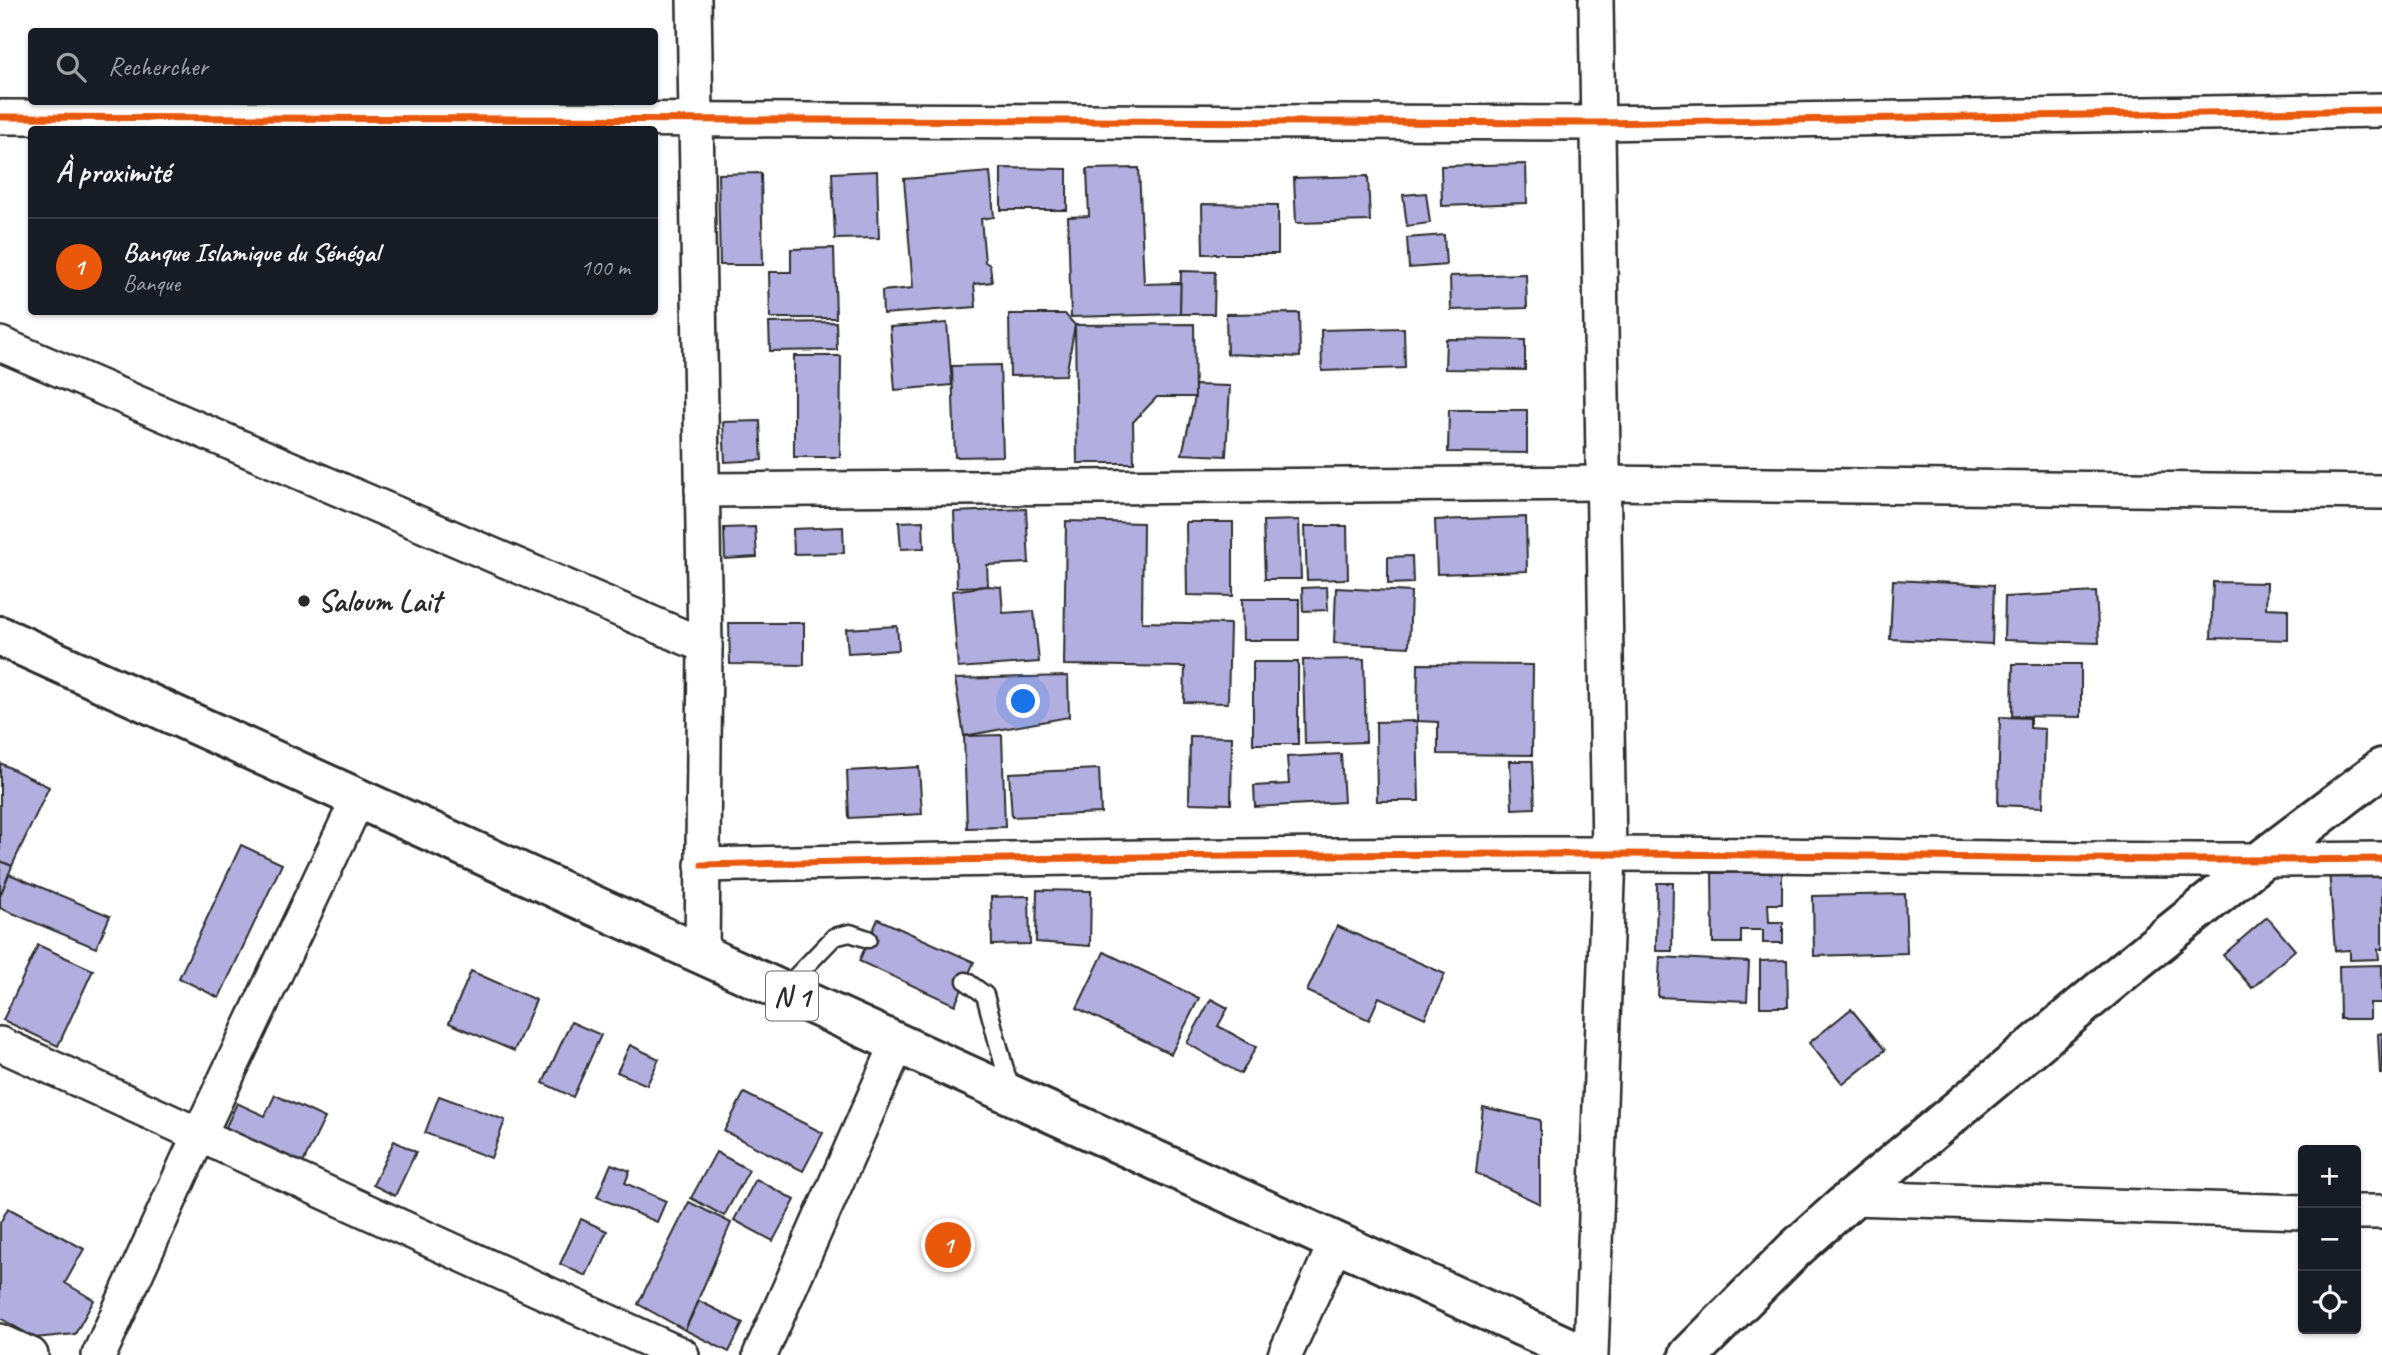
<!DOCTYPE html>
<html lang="fr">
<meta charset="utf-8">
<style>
body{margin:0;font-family:Caveat,sans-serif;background:#242831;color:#f1f3f6}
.controls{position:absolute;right:21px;bottom:21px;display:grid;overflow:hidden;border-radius:7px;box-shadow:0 2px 5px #0004}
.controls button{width:63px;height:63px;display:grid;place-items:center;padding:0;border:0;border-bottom:2px solid #363941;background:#171b24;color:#f1f3f6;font:35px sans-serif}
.you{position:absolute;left:1024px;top:702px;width:24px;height:24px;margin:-18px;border:5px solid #fff;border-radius:50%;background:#1a73e8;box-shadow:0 0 0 10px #1a73e833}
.badge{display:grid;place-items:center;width:46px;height:46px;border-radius:50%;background:#ea580c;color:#fff;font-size:23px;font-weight:700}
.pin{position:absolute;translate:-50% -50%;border:4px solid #fff;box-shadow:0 2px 7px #0006}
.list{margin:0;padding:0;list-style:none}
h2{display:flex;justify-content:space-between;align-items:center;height:91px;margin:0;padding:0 28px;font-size:30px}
h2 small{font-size:23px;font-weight:400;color:#9ea1a6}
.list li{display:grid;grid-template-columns:46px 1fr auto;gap:21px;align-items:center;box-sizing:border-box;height:98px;padding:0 28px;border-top:2px solid #363941}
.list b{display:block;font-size:26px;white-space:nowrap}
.list p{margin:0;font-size:23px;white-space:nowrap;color:#9ea1a6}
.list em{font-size:23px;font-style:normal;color:#9ea1a6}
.icon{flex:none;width:38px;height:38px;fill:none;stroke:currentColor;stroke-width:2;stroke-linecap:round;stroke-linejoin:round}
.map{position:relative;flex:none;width:2382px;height:1355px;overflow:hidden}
.search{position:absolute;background:#171b24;box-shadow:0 2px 5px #0004;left:28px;top:28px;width:630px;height:77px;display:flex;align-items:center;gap:18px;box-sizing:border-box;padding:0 24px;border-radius:7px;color:#9ea1a6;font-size:26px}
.panel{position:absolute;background:#171b24;box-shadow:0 2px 5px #0004;left:28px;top:126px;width:630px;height:189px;border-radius:7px}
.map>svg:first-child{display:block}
</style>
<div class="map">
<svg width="2382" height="1355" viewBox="0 0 2382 1355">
<rect width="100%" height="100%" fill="#fff"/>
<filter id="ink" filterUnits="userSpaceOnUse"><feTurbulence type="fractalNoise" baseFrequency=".0143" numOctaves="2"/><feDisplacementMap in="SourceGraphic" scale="14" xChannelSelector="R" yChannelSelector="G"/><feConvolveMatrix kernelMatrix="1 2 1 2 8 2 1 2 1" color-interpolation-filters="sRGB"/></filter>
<g filter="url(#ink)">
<g fill="#b3aee0" stroke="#2b2b2b" stroke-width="2">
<path d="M1526 164 1527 203 1442 206 1441 166Z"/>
<path d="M1001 168 1067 169V210H1001Z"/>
<path d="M1139 168 1144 284 1181 283 1180 314 1071 317 1068 217 1089 216 1087 169Z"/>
<path d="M877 171 879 238 835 239 832 173Z"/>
<path d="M990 172 994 217 981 219 985 262 990 265 992 282 974 284 976 307 883 314 882 291 913 288 904 179Z"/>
<path d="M761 173 763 265H720L718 174Z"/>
<path d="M1368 176 1370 221 1296 223 1294 178Z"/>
<path d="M1426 193 1430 223 1407 226 1403 195Z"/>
<path d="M1202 204 1278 205V254H1203Z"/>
<path d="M1444 235 1446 265 1409 268 1407 238Z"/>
<path d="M834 248 836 318H770L769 272H791V249Z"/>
<path d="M1181 271 1215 272 1214 314H1180Z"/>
<path d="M1526 274 1527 308 1451 310 1450 276Z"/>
<path d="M1299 313 1300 357 1227 354 1226 314Z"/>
<path d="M1009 314H1065L1075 325 1066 375 1010 376Z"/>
<path d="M836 322 837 350 770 351 769 323Z"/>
<path d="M947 323 952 385 895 390 890 327Z"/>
<path d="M1194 324 1195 397H1157L1133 422 1134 463H1077L1075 325Z"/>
<path d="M1404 328 1405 368 1322 371 1321 330Z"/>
<path d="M1446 339 1525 340V370L1445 369Z"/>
<path d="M794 356H841L840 457H794Z"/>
<path d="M1000 365 1003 456 955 457 952 366Z"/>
<path d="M1195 385 1230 386 1226 456 1182 454 1195 397Z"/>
<path d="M1449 410H1527V453L1448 452Z"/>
<path d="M760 421 762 460 725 462 723 422Z"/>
<path d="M1026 509 1029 563 987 565 988 586 957 587 954 512Z"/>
<path d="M1526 517 1527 571 1437 574 1435 520Z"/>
<path d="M1299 520 1301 579H1265L1263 521Z"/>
<path d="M923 521 924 548 901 549 899 522Z"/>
<path d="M1066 521 1143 523 1142 622 1230 624 1228 703 1184 702 1185 667 1064 665Z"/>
<path d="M1186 522H1233V596L1187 595Z"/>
<path d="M1305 526H1347L1348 579 1307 580Z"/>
<path d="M755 527 757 557 725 559 724 528Z"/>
<path d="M843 527 844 553 794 554 793 529Z"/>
<path d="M1412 556 1413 583 1388 584V557Z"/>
<path d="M1893 580 1994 585 1992 644 1890 639Z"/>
<path d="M2213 582 2267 583 2266 608 2288 609V640L2211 638Z"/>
<path d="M988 586 1001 587 1003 613 1034 611 1039 662 958 668 952 591Z"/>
<path d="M1327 587 1328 610 1303 611 1302 588Z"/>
<path d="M1336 588 1411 592 1409 647 1334 643Z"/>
<path d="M2096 592 2099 643 2004 640 2005 597Z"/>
<path d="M1242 599H1299V640H1243Z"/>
<path d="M729 623H804V665L730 664Z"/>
<path d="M897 626 899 650 848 653 846 629Z"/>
<path d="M1364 659 1366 742 1305 744 1303 660Z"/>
<rect x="1253" y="662" width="45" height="82"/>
<path d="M1418 664 1533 665 1532 755 1438 754V722L1417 721Z"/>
<path d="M2013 664H2081V717L2012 716Z"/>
<path d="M1068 676 1069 717 964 736 955 679Z"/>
<path d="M2000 717 2030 718V728L2045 729 2043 807 1998 805Z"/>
<path d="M1417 721 1419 801H1377L1376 722Z"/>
<path d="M1002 735 1005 827 967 828 964 736Z"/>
<path d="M1190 736 1232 737 1231 804 1189 803Z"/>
<path d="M1341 754 1344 802 1255 807 1254 786 1289 784 1287 757Z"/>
<path d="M1510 761H1533L1535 808 1512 809Z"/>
<path d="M0 763 49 787 12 866 0 861Z"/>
<path d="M919 767 922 814 849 818 847 771Z"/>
<path d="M1099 769 1101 813 1012 817 1009 773Z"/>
<path d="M241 845 282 864 219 998 179 978Z"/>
<path d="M0 861 12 866 0 896Z"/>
<path d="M2382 867V949H2378L2379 959 2350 960V950L2335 951 2329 870Z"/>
<path d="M1782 872V904H1768L1769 922H1783V943H1763V930H1741V943H1713L1712 873Z"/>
<path d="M9 874 110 916 96 948 0 908V896Z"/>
<path d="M1657 883H1673L1672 951H1656Z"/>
<path d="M1037 890 1091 891 1090 946 1036 942Z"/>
<path d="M1905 894 1907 953 1814 956 1813 896Z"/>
<path d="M1029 896 1030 944 992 945 991 897Z"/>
<path d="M2267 917 2295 950 2252 988 2223 955Z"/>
<path d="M878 919 974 962 955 1005 859 961Z"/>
<path d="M1337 926 1445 974 1425 1018 1379 997 1369 1020 1307 991Z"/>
<path d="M38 945 93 970 58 1046 3 1020Z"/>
<path d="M1104 952 1199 998 1171 1054 1077 1008Z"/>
<path d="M1660 957 1749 962 1747 1001 1658 997Z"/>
<path d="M1787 960 1788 1007H1760V961Z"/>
<path d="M2382 965V1003H2370V1019H2340L2339 966Z"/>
<path d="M471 971 536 1000 514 1051 449 1023Z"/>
<path d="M1211 999 1228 1008 1218 1026 1256 1047 1241 1074 1187 1043Z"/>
<path d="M1851 1009 1885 1050 1843 1084 1809 1043Z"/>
<path d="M571 1022 601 1035 573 1097 543 1083Z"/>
<path d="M2382 1033V1074H2380L2378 1034Z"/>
<path d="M630 1045 659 1059 647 1085 617 1072Z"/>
<path d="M744 1093 823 1133 803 1171 724 1131Z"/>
<path d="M275 1095 325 1118 302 1165 225 1129 237 1103 265 1116Z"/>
<path d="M439 1096 505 1120 491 1158 425 1133Z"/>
<path d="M1483 1107 1540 1120V1204L1476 1173Z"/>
<path d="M394 1141 416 1152 395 1196 373 1185Z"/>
<path d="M716 1152 749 1170 724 1216 691 1198Z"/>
<path d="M611 1164 630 1171 625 1183 666 1201 657 1222 597 1197Z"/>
<path d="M756 1179 795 1200 773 1241 734 1220Z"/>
<path d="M689 1202 731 1223 685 1330 638 1304Z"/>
<path d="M8 1208 84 1249 65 1283 94 1300 75 1334 35 1338 0 1318V1223Z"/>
<path d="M581 1219 607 1231 586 1276 560 1264Z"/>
<path d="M699 1301 743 1323 729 1352 685 1330Z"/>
</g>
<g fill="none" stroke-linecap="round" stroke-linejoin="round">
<defs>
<g id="lane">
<path d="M966 981 985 995 1011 1092"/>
<path d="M782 991 834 937 850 933 868 939"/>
</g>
<g id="street">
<path d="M694 0 705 646 702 954"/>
<path d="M0 117 1598 123 2382 110"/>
<path d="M0 344 705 646"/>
<path d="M702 490 1604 483 2382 492"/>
<path d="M702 865C1004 858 1304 854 1606 854 1864 854 2123 863 2382 859"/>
<path d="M0 1044 682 1355"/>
<path d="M1852 1198 2303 1212"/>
<path d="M2356 1212H2382"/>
<path d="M0 1341 31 1355"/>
<path d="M99 1355 200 1133 358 799"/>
<path d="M760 1355 897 1045"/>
<path d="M1285 1355 1336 1242"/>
<path d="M1591 1355 1609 854 1596 0"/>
</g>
<path id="secondary" d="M1689 1355 1794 1250 1852 1198 2126 969 2260 861 2382 768"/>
<path id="highway" d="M0 636C528 877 1057 1115 1585 1355"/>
</defs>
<use href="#lane" stroke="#2b2b2b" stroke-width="21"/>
<use href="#street" stroke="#2b2b2b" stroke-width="38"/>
<use href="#secondary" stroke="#2b2b2b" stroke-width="44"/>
<use href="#highway" stroke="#2b2b2b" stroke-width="44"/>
<use href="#lane" stroke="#fff" stroke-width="16"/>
<use href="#street" stroke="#fff" stroke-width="33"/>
<use href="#secondary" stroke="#fff" stroke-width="38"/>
<use href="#highway" stroke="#fff" stroke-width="38"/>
<defs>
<g id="cycleway">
<path d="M0 117 1598 123 2382 110"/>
<path d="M702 865C1004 858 1304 854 1606 854 1864 854 2123 863 2382 859"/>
</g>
</defs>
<use href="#cycleway" stroke="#fff" stroke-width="11"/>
<use href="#cycleway" stroke="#e8590c" stroke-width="7"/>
</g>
</g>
<circle fill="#2b2b2b" stroke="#fff" stroke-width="2.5" cx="304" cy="601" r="7"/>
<g text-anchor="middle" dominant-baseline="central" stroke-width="5" stroke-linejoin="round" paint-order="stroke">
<rect fill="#fff" stroke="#6b6b6b" stroke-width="2" x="766" y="971.5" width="52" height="49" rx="5"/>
<g font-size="28" font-weight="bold" fill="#2b2b2b">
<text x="792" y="996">N 1</text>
</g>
<g font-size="30" font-weight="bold" fill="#2b2b2b" stroke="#fff" text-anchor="start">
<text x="318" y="601">Saloum Lait</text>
</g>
</g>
</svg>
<div class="controls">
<button>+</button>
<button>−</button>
<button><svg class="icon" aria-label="locate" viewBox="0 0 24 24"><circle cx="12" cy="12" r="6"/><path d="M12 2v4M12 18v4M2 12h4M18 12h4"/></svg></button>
</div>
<div class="you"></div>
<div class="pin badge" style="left:948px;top:1245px">1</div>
<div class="search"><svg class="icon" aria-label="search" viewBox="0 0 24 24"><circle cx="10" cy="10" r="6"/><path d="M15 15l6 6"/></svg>Rechercher</div>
<section class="panel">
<h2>À proximité<small></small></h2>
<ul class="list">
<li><span class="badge">1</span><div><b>Banque Islamique du Sénégal</b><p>Banque</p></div><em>100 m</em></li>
</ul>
</section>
</div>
